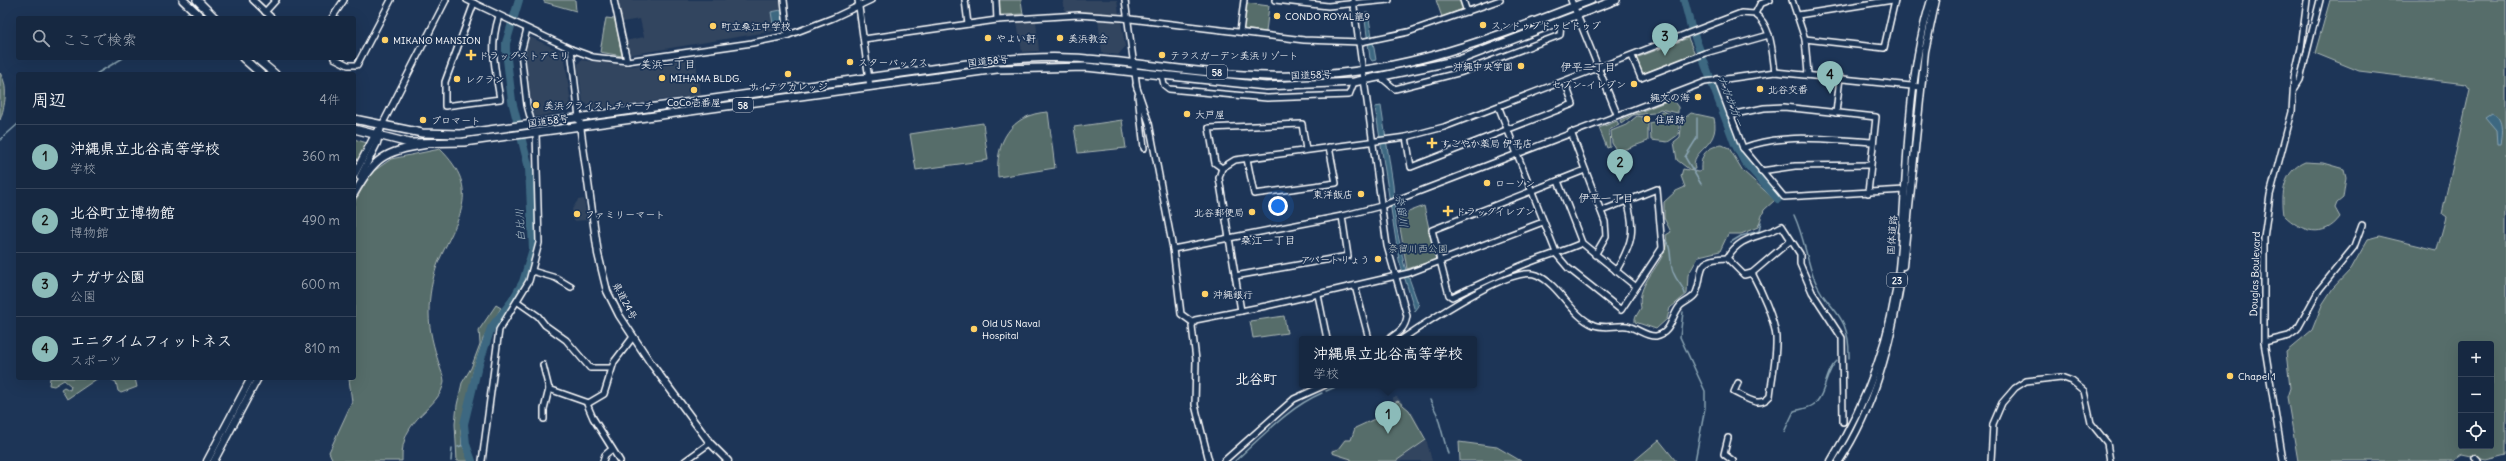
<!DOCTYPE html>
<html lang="ja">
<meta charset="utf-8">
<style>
body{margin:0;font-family:Delius,"Klee One",sans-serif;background:#1f3048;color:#f1f3f6}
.controls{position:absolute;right:12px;bottom:12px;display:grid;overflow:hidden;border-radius:4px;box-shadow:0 4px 16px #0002}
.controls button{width:36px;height:36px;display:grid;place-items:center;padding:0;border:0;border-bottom:1px solid #35445a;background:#162841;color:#f1f3f6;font:20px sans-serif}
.you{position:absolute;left:1278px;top:206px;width:14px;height:14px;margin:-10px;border:3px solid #fff;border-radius:50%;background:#1a73e8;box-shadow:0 0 0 6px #1a73e833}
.badge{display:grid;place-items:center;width:26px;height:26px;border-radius:50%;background:#8bbbb9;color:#111;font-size:13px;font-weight:700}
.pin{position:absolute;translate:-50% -33px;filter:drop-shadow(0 1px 2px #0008)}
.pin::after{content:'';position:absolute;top:21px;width:14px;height:12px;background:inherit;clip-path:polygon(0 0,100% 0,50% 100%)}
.popup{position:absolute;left:1299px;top:336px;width:178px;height:52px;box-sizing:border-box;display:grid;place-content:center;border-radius:4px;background:#162841;filter:drop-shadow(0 1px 3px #0005);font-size:13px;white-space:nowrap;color:#9ea6b1}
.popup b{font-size:15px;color:#f1f3f6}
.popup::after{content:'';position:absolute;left:50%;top:100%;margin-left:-8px;border:8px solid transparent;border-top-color:#162841}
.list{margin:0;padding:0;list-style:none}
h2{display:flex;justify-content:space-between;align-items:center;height:52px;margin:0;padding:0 16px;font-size:17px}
h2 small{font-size:13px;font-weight:400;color:#9ea6b1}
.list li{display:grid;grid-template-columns:26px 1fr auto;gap:12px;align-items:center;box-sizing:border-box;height:64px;padding:0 16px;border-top:1px solid #35445a}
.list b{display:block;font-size:15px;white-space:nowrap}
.list p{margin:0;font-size:13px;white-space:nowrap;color:#9ea6b1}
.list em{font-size:13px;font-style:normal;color:#9ea6b1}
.icon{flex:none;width:22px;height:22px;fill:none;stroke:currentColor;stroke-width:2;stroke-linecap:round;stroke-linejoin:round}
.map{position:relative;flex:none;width:2506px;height:461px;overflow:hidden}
.search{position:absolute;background:#162841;box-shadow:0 4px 16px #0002;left:16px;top:16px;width:340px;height:44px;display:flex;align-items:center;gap:10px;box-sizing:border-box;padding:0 14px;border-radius:4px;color:#9ea6b1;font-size:15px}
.panel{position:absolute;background:#162841;box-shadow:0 4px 16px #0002;left:16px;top:72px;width:340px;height:308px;border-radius:4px}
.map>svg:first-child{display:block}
</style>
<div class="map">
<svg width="2506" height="461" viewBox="0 0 2506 461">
<rect width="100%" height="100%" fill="#1d3557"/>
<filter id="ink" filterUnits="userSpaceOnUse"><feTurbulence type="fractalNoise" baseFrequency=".025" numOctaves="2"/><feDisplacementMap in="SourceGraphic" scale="8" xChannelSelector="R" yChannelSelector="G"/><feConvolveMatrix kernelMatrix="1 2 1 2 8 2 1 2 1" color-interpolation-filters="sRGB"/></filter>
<g filter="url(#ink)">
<g fill="#32455e">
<path d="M618 0H781L785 29 628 55 625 41 644 37 640 19 622 22Z"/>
<path d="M1063 0H1117L1119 14 1065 11Z"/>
<path d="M1098 19 1121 21 1125 47 1118 55 1102 53Z"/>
<path d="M1036 21 1039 51 1022 52 1017 22Z"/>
<path d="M528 36 564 53 571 104 566 111 535 117 530 95 525 53Z"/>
<path d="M695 57 701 95 589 110 587 104 583 103 578 68V64L581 60 632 66Z"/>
<path d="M584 199 587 220 574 221 572 209 578 200Z"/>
<path d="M1393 397H1397L1413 414 1426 439 1432 461H1351L1332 454 1331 450 1338 448 1344 439H1351L1355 428 1379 416 1386 406 1393 402Z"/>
</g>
<g fill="#566d6a" stroke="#aab6b4" fill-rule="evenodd">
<path d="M544 0H575L576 11 544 2Z"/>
<path d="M998 0H1021L1023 14 1000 15Z"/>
<path d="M1436 0H1460L1463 9 1442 17Z"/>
<path d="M2330 0H2506V455L2486 460 2462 455 2453 461H2298L2287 397 2290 388 2286 352 2312 330 2322 305 2333 288 2351 269 2368 239 2379 236 2437 250 2446 217 2442 214 2470 89 2466 84 2359 71 2315 53ZM2461 344H2491V446H2461Z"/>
<path d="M1247 3 1269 6 1266 32 1243 29Z"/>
<path d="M606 18 615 19 622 56 600 52Z"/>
<path d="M1688 38 1695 54 1641 74 1636 58Z"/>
<path d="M0 73C9 86 5 106 0 120Z"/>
<path d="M1672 99 1678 107V113L1660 109 1654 113 1633 115 1621 124 1620 120Z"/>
<path d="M1662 111 1680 118 1678 135 1668 142 1651 140 1650 123 1657 120V114Z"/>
<path d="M1048 112 1055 168 998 177C995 143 1010 114 1048 112Z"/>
<path d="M1691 113 1714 118C1721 148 1689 149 1695 169L1690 170 1677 160 1674 142 1680 137 1682 120Z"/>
<path d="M1637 116 1643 117V121L1648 123V141L1626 149 1616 150 1612 143 1611 131 1626 125Z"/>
<path d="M1122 120 1126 148 1078 153 1074 127Z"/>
<path d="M1617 121 1619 125 1609 130 1610 147 1607 148 1599 128Z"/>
<path d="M983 123 988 160 916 170 910 134Z"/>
<path d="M354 139 367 143 354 170Z"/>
<path d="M1722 145 1729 148 1743 171 1775 200 1764 210 1758 227 1741 234H1728L1720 251 1699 256 1688 275 1687 294 1670 308 1667 319 1656 329 1635 322V318L1641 308C1634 281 1672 260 1666 235L1671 232 1664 218V202L1676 191 1685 187 1681 176 1683 169 1699 172 1701 171C1700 155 1706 147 1722 145Z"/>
<path d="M440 149C483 191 457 219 438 263 432 279 429 296 429 313 429 331 434 347 439 364 440 369 444 376 444 381 441 410 400 415 402 461H333L329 452 352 402 349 379 354 378V203L371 173 391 159Z"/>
<path d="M2305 162 2323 163 2344 169 2346 177 2343 198 2337 203 2335 208 2340 217C2324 239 2301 232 2284 215 2281 194 2283 171 2305 162Z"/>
<path d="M1424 206 1436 260 1407 269 1398 216Z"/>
<path d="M496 305 501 308 483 339 473 372 461 431 462 445 471 461H457L455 424 457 405 462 383 471 368 480 344 479 330Z"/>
<path d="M1284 316 1287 333 1253 338 1250 321Z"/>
<path d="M50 378H98L67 399 61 389 64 387 70 390 71 386 64 380 54 386 49 385Z"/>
<path d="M108 378H135L137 387 121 393 118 391 116 382Z"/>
<path d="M1398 401 1409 410 1426 440 1396 461H1351V459L1332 453V451L1338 449 1345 440H1351L1355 428 1381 416 1387 406Z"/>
<path d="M1659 440 1676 461H1634Z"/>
<path d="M1459 442 1497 447 1521 461H1460Z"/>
</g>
<g fill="#3c6881" stroke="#8aa4b3">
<path d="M781 10 784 28 774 30 771 12Z"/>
<path d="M1364 13H1368L1376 60 1372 61 1370 58Z"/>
<path d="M1381 106 1393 185 1396 225 1404 264 1419 306 1415 311 1399 260 1375 107Z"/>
<path d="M2491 113C2504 116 2502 134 2500 144H2497L2496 130 2485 117Z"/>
</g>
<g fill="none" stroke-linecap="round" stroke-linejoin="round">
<g stroke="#8aa4b3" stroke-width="1.5">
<path d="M183 18 190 10"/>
<path d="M96 74 123 58"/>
<path d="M1697 118V138L1685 157 1701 184"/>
<path d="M0 140 18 124"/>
<path d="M1794 215C1804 237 1806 256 1813 276 1827 313 1850 309 1849 358"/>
<path d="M1663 238C1674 246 1668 263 1674 274 1677 282 1683 285 1685 294"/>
<path d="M1731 242 1741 236 1759 231 1761 222"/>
<path d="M1683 312 1680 337 1705 391V408L1695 461"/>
<path d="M1326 391 1340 385"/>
<path d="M1430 400 1437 414 1448 454"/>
<path d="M1784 432 1794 411C1800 409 1807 409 1813 405 1826 396 1825 371 1837 361"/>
<path d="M458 447 466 444"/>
<path d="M451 461 452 448"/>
<path d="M1235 461C1263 436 1289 407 1322 393"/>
</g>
<g stroke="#3c6881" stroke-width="8">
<path d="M1684 0 1691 27 1735 144 1744 161 1778 199"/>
<path d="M472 461 466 444 464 424 477 370 491 328 512 301 523 282 533 249 529 168 512 101 506 51V43L519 0"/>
</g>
<defs>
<g id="minor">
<path d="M253 0 272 18"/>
<path d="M467 0 571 49 593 57 627 61 752 43 786 36 833 18 871 0"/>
<path d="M614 0 627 61"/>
<path d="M784 0 788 35"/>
<path d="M858 0 870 87"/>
<path d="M965 0 968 24"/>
<path d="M996 0 997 20"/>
<path d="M1125 0 1137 88"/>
<path d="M1275 0 1328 6 1389 0"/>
<path d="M1353 0 1387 246 1407 316C1405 329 1399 332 1389 339"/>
<path d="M1463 0 1467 12"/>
<path d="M1571 0 1617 114"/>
<path d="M1792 0 1805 39 1808 74"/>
<path d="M474 3 445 82V106L500 99C495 68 489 47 499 16"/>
<path d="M265 12 276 0"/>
<path d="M1755 14C1772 26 1772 52 1775 72"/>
<path d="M1798 15 1893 0"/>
<path d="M332 18 344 0"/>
<path d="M527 29 521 52 527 105 532 124"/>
<path d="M1240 32 1244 0"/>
<path d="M864 39 997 20 1078 15 1122 18 1304 40 1361 42 1408 32 1500 0"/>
<path d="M1805 39 1884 48 1895 0"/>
<path d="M571 49 579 118"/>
<path d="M1632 56 1641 78 1705 53 1769 35"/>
<path d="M334 58 348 65H357L391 0"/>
<path d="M1162 76 1164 85 1169 89 1267 98 1349 95 1354 82"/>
<path d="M1382 78 1395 89 1462 72 1560 35 1561 22"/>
<path d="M1717 79 1743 148 1784 197 1905 190"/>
<path d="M1136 85 1149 123 1173 249 1181 314 1192 322"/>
<path d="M2295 88 2300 80 2320 0"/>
<path d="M1138 96 1144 148"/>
<path d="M1499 108 1557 255 1568 268 1621 310 1662 248 1657 189 1601 211"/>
<path d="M1836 113 1840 77"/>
<path d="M1730 115 1764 108 1784 107 1876 117 1868 193"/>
<path d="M381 127 446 0"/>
<path d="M1571 132 1605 222 1606 236 1595 255"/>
<path d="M1406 137 1411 167 1573 104 1565 82"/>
<path d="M1743 148C1784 132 1830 140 1873 142"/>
<path d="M1247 159 1254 194 1336 183 1329 147"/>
<path d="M1222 168 1215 163 1209 128 1302 124 1306 150"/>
<path d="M1761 171 1795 166 1870 165"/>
<path d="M1558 181 1582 243 1635 286"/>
<path d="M1791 240 1752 273 1744 275 1727 258C1742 234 1759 239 1782 226L1800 254V264L1812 292 1842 338 1843 422"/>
<path d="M1582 243C1564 251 1546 256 1528 263 1502 273 1477 285 1452 297L1449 295 1432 230 1585 170"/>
<path d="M1173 249 1229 238 1219 178 1222 168 1235 160 1406 137 1444 127 1741 13 1755 14 1760 4 1770 0"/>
<path d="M532 271 556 278 571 287"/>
<path d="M1616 271C1632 244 1636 231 1627 200"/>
<path d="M1235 276 1348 256 1342 216"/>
<path d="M1355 286 1369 339"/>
<path d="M1318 295 1327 339"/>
<path d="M518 302 538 316 545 325 566 340 590 368H611"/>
<path d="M1241 311 1229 238 1342 216 1381 206 1705 82 1775 72 1921 87"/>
<path d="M1402 339C1426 323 1511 264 1537 275 1560 285 1571 316 1594 325 1605 329 1616 325 1627 326 1637 328 1646 337 1656 336 1672 333 1671 316 1680 306 1685 301 1692 300 1696 293 1705 271 1693 259 1727 258"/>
<path d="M2264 342 2289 336 2297 330 2319 290 2354 247 2362 225"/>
<path d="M543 365 549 389 544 409V419"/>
<path d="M1738 383 1734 392C1747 398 1759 409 1770 396 1772 377 1777 356 1776 337 1775 320 1760 288 1752 273"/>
<path d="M549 389 589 403"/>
<path d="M1728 438 1724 454 1733 461"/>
<path d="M2475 458 2478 461"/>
<path d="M482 461 499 330 529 281 539 243 536 133"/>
<path d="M603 461 605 455 612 449"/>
<path d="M620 461 593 418 587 404 604 394 614 362 633 337"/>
<path d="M685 461 710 443"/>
<path d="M1209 461 1195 405 1196 360 1192 326 1195 320 1266 306 1409 273 1543 222"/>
<path d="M1224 461 1294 399 1325 385"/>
<path d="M1991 461 1993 424 2002 403 2015 388 2026 381 2061 377 2072 381 2084 391 2091 423 2107 443 2110 461"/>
<path d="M2283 461 2264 342V238L2270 195 2292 112 2294 78 2301 48 2307 0"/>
</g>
<g id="major">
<path d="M579 118 598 254 607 291 619 315 650 362 710 443 728 461"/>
<path d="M354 175 377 131"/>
<path d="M360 177 377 143 381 127"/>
<path d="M354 194C374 158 384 151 425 145"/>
<path d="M1903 266 1925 51 1936 0"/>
<path d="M207 461 251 378"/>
<path d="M214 461 258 378"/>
<path d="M1831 461C1867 402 1892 336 1899 268 1908 181 1905 82 1931 0"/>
<path d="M1839 461C1875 407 1891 342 1901 279"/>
</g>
<g id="highway">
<path d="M183 0 202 18"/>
<path d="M197 0 215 18"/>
<path d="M243 58 261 74"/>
<path d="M256 58 275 74"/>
<path d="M354 119 422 133 460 134 996 60C1026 58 1057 56 1087 59 1147 63 1207 75 1267 76 1388 80 1480 43 1591 0"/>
<path d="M354 129 409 143 464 142 997 69 1086 67 1266 86 1354 82 1459 60 1616 0"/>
</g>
</defs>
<use href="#minor" stroke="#fff" stroke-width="8"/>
<use href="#major" stroke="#fff" stroke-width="9"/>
<use href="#highway" stroke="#fff" stroke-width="10"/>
<use href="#minor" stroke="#1d3557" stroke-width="5"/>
<use href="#major" stroke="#1d3557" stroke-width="6"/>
<use href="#highway" stroke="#1d3557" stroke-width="7"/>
</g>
</g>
<g fill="#ffd166" stroke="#1d3557" stroke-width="1.5">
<circle cx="1277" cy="16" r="4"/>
<circle cx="1483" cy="25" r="4"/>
<circle cx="713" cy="26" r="4"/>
<circle cx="988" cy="38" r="4"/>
<circle cx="1060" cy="38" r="4"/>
<circle cx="385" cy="40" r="4"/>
<path d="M469 49h4v4h4v4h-4v4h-4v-4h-4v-4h4z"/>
<circle cx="1162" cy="55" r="4"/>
<circle cx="850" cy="62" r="4"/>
<circle cx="1521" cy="66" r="4"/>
<circle cx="788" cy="74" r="4"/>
<circle cx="662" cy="78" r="4"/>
<circle cx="457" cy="79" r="4"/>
<circle cx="1634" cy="84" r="4"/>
<circle cx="1760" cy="89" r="4"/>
<circle cx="694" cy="90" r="4"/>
<circle cx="1698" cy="97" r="4"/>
<circle cx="536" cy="105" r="4"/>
<circle cx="1187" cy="114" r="4"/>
<circle cx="1647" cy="119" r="4"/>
<circle cx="423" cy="120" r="4"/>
<path d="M1430 137h4v4h4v4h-4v4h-4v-4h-4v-4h4z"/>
<circle cx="1487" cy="183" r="4"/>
<circle cx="1361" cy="194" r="4"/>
<path d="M1446 205h4v4h4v4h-4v4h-4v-4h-4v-4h4z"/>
<circle cx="1252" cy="212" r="4"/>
<circle cx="577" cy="214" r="4"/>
<circle cx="1378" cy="259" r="4"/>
<circle cx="1205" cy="294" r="4"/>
<circle cx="974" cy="329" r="4"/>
<circle cx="2230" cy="376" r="4"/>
</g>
<g text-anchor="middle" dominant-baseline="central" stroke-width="3.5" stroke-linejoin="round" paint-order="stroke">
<g fill="#1d3557" stroke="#bbc2cd" stroke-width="1">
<rect x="1207" y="65" width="20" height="14" rx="3"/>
<rect x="733" y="98" width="20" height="14" rx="3"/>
<rect x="1887" y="273" width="20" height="14" rx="3"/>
</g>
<g font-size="9" font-weight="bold" fill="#fff">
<text x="1217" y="72">58</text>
<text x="743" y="105">58</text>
<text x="1897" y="280">23</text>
</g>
<g font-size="10" fill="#fff" stroke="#1d3557" text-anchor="start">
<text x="1285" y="16">CONDO ROYAL龍9</text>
<text x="1491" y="25">スンドゥブドゥビドゥブ</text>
<text x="721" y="26">町立桑江中学校</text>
<text x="996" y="38">やよい軒</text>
<text x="1068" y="38">美浜教会</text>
<text x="393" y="40">MIKANO MANSION</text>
<text x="479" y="55">ドラッグストアモリ</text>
<text x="1170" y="55">テラスガーデン美浜リゾート</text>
<text x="858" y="62">スターバックス</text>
<text x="1513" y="66" text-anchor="end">沖縄中央学園</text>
<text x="670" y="78">MIHAMA BLDG.</text>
<text x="465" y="79">レクラン</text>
<text x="1626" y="84" text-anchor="end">セブン-イレブン</text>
<text x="788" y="86" text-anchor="middle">サイテクカレッジ</text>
<text x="1768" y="89">北谷交番</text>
<text x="1690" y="97" text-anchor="end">縄文の海</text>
<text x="694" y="102" text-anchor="middle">CoCo壱番屋</text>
<text x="544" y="105">美浜クライストチャーチ</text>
<text x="1195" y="114">大戸屋</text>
<text x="1655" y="119">住居跡</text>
<text x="431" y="120">プロマート</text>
<text x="1440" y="143">すこやか薬局 伊平店</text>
<text x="1495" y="183">ローソン</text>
<text x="1353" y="194" text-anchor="end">東洋飯店</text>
<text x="1456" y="211">ドラッグイレブン</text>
<text x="1244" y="212" text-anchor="end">北谷郵便局</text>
<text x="585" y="214">ファミリーマート</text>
<text x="1370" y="259" text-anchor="end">アパートりょう</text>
<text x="1213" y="294">沖縄銀行</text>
<text x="982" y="323">Old US Naval<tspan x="982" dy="12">Hospital</tspan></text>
<text x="2238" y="376">Chapel 1</text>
</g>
<g font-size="10" fill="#fff" stroke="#1d3557">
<text transform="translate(988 61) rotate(-6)">国道58号</text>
<text transform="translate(1311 75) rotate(-2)">国道58号</text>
<text transform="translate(548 121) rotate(-8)">国道58号</text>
<text transform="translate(1892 235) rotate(-86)">国体道路</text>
<text transform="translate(2255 274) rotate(-88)">Douglas Boulevard</text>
<text transform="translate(625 301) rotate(62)">県道24号</text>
</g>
<g font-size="10" fill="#bbc5c3" stroke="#1d3557">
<text x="1418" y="248">奈留川西公園</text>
</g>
<g font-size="11" fill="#fff" stroke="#1d3557">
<text x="668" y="64">美浜一丁目</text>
<text x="1588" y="67">伊平二丁目</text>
<text x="1606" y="198">伊平一丁目</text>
<text x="1268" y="240">桑江一丁目</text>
</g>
<g font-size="11" font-style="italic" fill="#b1c3cd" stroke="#1d3557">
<text transform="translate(1731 101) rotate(69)">ナガサガー</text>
<text transform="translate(1402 211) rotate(82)">奈留川</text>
<text transform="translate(520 225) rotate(-93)">白比川</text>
</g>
<g font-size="14" font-weight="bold" fill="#fff" stroke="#1d3557">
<text x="1256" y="379">北谷町</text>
</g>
</g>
</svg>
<div class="controls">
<button>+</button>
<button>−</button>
<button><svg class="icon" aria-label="locate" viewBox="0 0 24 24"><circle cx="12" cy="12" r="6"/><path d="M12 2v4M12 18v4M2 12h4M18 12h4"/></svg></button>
</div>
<div class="you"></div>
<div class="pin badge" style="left:1388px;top:434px">1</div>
<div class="popup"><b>沖縄県立北谷高等学校</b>学校</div>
<div class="pin badge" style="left:1620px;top:182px">2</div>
<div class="pin badge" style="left:1665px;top:56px">3</div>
<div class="pin badge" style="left:1830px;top:94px">4</div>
<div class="search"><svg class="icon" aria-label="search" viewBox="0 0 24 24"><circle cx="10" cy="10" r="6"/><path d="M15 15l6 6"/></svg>ここで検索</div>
<section class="panel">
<h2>周辺<small>4件</small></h2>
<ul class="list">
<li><span class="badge">1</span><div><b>沖縄県立北谷高等学校</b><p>学校</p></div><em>360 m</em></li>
<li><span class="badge">2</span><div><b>北谷町立博物館</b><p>博物館</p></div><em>490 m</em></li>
<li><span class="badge">3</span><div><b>ナガサ公園</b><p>公園</p></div><em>600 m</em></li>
<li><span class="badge">4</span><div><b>エニタイムフィットネス</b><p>スポーツ</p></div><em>810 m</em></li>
</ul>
</section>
</div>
